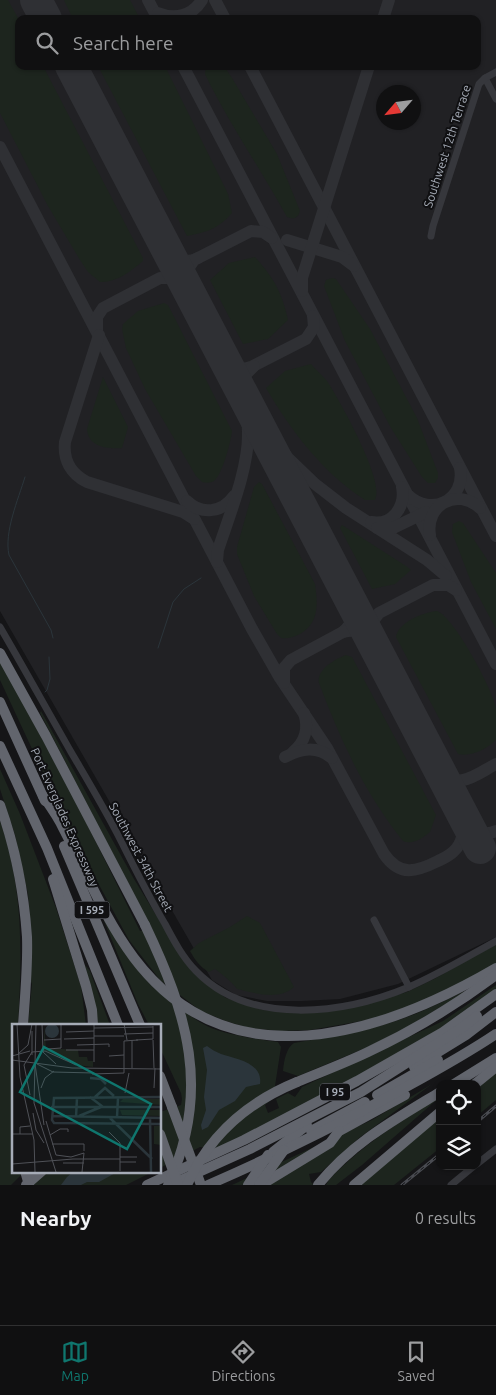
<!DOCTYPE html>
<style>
body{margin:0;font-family:Ubuntu,sans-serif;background:#19191a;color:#f1f3f6}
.controls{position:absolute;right:15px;bottom:15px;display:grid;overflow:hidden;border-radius:10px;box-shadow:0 1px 4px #0004}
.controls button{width:45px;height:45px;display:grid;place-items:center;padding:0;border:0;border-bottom:1px solid #303031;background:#101011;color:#f1f3f6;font:25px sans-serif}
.compass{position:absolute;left:376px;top:85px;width:45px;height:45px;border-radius:50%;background:#101011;box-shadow:0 1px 4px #0004;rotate:242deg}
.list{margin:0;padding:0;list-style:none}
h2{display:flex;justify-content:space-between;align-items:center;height:65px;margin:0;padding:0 20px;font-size:21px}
h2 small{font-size:16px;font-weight:400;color:#9c9d9f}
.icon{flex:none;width:28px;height:28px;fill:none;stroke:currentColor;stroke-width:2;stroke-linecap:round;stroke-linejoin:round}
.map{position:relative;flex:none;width:496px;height:1185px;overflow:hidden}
.search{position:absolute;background:#101011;box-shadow:0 1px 4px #0004;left:15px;right:15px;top:15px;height:55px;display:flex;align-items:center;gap:12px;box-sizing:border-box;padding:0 18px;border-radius:10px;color:#9c9d9f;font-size:19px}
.sheet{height:140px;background:#101011}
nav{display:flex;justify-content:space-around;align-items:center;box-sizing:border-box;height:70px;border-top:1px solid #303031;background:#101011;font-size:14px;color:#9c9d9f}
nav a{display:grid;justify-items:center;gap:2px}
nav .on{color:#0f766e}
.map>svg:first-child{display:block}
</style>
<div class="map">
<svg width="496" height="1185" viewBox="0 0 496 1185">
<rect width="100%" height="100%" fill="#151517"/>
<path fill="#212124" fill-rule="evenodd" d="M0 0H496V937L398 984 340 999 302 1001H267L236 995 212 980 0 611ZM19 19H477V66H19ZM384 92H414V122H384Z"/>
<g fill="#1d251e">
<path d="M0 0H8L19 20V66H43L143 258V261C131 271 116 283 100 282L88 272 80 260 48 206 0 113Z"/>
<path d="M64 0H130L140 19H73Z"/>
<path d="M98 66H165L228 194 232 213C218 229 207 232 187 236Z"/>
<path d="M206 66H224L232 78 277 154 300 211C298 218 294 220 287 217 261 169 229 124 205 74Z"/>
<path d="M255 257C274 278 282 293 288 320L268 339 243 344 210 280 229 263Z"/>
<path d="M332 278 336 279 370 329 417 418 438 473V478L435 483H428L422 477 391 428 345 341 324 286 326 280Z"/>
<path d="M164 303 168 305 232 431C231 441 222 475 214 481 210 483 207 483 202 482L196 476 145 389 126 348 122 329 123 324 138 311Z"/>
<path d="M311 364C316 370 322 375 327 381 339 399 386 483 375 500H365C323 473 291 431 266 388L285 371Z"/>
<path d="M103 377 128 427 122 448C107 449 88 447 87 429Z"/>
<path d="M259 482 262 484 315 584C318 604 319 623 300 634 293 637 289 639 281 638L277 634 254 596 237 554V547L254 487Z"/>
<path d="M459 521 463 523 496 573V629L471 582 452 532 453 524Z"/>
<path d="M342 525 406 566 411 570 395 584 372 589 340 528Z"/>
<path d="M437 611C454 617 493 690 496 709 496 719 496 730 496 740 487 749 471 757 458 754L396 637C398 622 424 612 437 611Z"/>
<path d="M346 655 352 657 436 815 430 832C423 838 413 845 403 841 365 794 340 739 319 683 316 670 335 659 346 655Z"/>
<path d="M0 660 77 804 140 931 151 928 40 713 41 711 134 879 186 964 202 981 226 998 263 1010 294 1012 365 1004 407 992 436 978 496 944V964L427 1000 373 1019 310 1030 281 1031 248 1028 223 1020 201 1011 160 980 129 940 73 837 0 680Z"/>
<path d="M0 769 20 814 56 908 81 986 86 1025H28L32 984 30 980 31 934 28 894 15 835 0 789Z"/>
<path d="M0 821C24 890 22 953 18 1025H14V1171H20L21 1175 11 1185H0Z"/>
<path d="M247 916 260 923 294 987C279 1001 254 993 237 989 231 981 223 975 215 969L209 972C200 967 195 960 190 951L199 943 230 927Z"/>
<path d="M105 920C118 941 131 965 149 983 161 995 191 1018 207 1026 225 1035 258 1039 278 1042L281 1047 275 1086 276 1096 265 1105 268 1113 279 1108 276 1099 288 1093 295 1097 302 1087 443 1021 496 985V993L381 1067 216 1149 200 1147 160 1168V1112L181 1105 182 1099 181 1093 160 1048V1025H149L138 1004 104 921Z"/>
<path d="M85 965 90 971 110 1025H97Z"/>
<path d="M483 982 387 1039 298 1076 283 1071C284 1061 286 1048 294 1043 328 1037 363 1032 396 1021 426 1011 455 996 483 982Z"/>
<path d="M496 1067V1100L477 1116V1084Z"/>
<path d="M432 1084 359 1138 321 1172 309 1174 311 1182 314 1185H232L372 1120Z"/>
<path d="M440 1097 362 1165 336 1185H326C330 1177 338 1171 344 1165 373 1138 406 1118 440 1097Z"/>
<path d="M440 1113V1148L394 1185H361Z"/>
<path d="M47 1171H154L126 1185H33Z"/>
</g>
<g fill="#2b353b">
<path d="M207 1046C211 1049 216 1052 221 1054 235 1059 263 1062 260 1084L246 1087 235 1101 219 1110 208 1127 202 1130 201 1125 206 1110 204 1097 207 1070 203 1048Z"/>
<path d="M74 1171H119L99 1182H87L81 1185H61L67 1177Z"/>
</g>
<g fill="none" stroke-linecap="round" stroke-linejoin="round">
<g stroke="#2b353b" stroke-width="1">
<path d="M25 477C18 500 4 532 9 555L51 630 53 638"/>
<path d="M158 648 173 602 184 589 201 578"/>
<path d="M45 692 47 690 50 679 49 657"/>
</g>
<g stroke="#2f3034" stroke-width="12">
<path d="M148 0 158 19"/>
<path d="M215 0 225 19"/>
<path d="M158 13C175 20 192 16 202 0"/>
<path d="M383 19 389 0"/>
<path d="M183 66 496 664"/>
<path d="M250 66 496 536"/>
<path d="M0 147 252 629 280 678 327 748 384 854C400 877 416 872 438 861 449 856 459 850 462 837 465 826 462 817 458 807"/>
<path d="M287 240 342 257 354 266"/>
<path d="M168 253C178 260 186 264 198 258"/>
<path d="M185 285 186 272 194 260 251 231 263 232 272 238"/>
<path d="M302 291V278L369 66"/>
<path d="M97 331V317L103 308 160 278H172L185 285"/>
<path d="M99 335 65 442C63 460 71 474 87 482L183 512 194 519"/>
<path d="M225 360C233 367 240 371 251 367L306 339 314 327 313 316"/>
<path d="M241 391 244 376 254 366"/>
<path d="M251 411 288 458 315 484 346 508 427 560 446 576"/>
<path d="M408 495C431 517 466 500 460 468"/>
<path d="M187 501C201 515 222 513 234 496"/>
<path d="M371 522C392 526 406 507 402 487"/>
<path d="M377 528H393L426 512"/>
<path d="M430 535C425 505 457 487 480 508"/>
<path d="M217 562 218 550C229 516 249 468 248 432 248 419 245 406 242 394"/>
<path d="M343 632C354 623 354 614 351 601"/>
<path d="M375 648 370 629 372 622 379 613 433 585H448L456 590"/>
<path d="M284 683V668L291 660 343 632C357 628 364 633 372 644"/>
<path d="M293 752C305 742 309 728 304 713"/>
<path d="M285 757C302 748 317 746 332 758"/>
<path d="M438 769C458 792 475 775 496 764"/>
<path d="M463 816C471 828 481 838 496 831"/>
</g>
<g stroke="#2f3034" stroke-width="32">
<path d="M36 0 46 19"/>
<path d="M71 66 480 848"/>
</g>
<g stroke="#36373c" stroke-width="7">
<path d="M485 78 496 99"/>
<path d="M431 236 433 226 479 84 485 78 496 72"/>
<path d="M0 627C24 668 47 710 71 752 88 781 106 811 121 841 135 869 149 897 165 924 174 941 183 958 196 971 250 1027 344 1014 409 987 439 974 467 957 496 941"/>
<path d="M374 920 409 987"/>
<path d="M477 1164 496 1149"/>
<path d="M451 1185 474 1166"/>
</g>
<g stroke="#62656d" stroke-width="10">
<path d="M0 653 46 736 145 925"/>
<path d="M0 702 45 801"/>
<path d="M0 746 47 848 118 1025"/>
<path d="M43 796C50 806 58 817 63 828 86 872 104 918 134 958 229 1084 381 1035 496 968"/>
<path d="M0 805C15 847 24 892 27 937 28 966 25 996 23 1025"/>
<path d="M64 846 140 1025"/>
<path d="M53 879 86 986 92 1010 93 1025"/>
<path d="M414 1067 466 1035 496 1012"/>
<path d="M160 1076 172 1107"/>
<path d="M297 1082C321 1072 345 1063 368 1052 413 1031 456 1005 496 975"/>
<path d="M454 1084 496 1058"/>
<path d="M475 1084 496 1067"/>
<path d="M377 1095 438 1060"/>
<path d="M341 1130 405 1095"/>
<path d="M311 1131 365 1102"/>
<path d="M273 1152 307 1125"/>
<path d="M26 1185 42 1171"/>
<path d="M147 1185 244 1140 357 1081 443 1032 496 994"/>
<path d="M170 1185 250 1149 361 1092 463 1027 477 1016"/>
<path d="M208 1185C270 1158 331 1128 390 1096 426 1076 462 1057 496 1034"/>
<path d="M261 1185 330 1143 339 1131"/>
<path d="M318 1185C352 1143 394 1120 440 1092"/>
<path d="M354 1185 440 1112"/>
</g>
<defs>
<g id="rail">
<path d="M477 1122 496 1106"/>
<path d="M402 1185 440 1154"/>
</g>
</defs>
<use href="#rail" stroke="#494b51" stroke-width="3"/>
<use href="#rail" stroke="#101012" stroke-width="1" stroke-dasharray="4" stroke-linecap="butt"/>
<g stroke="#62656d" stroke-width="10">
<path d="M145 925C187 1013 212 1091 168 1185"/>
<path d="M172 1107 201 1185"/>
<path d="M160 1134 178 1185"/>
<path d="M25 1171 29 1185"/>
<path d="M187 1185C209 1136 248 1102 297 1082"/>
<path d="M248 1185 268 1155"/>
<path d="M259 1185 284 1150"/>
</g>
</g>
<g text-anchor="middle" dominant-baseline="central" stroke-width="4" stroke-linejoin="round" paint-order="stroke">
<g fill="#101012" stroke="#797d86" stroke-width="1">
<rect x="74.5" y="901.5" width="35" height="17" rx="4"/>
<rect x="320" y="1083.5" width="30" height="17" rx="4"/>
</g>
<g font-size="11" font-weight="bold" fill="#a6acb7">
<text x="92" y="910">I 595</text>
<text x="335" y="1092">I 95</text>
</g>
<g font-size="12" fill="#a6acb7" stroke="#101012">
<text transform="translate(447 146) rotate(-72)">Southwest 12th Terrace</text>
<text transform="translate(65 817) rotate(66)">Port Everglades Expressway</text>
<text transform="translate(141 857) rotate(62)">Southwest 34th Street</text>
</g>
</g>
<g transform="translate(12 1024)">
<rect width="149" height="149" fill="#151517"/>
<path d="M32 3 34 24 66 26 67 33H75L76 37H81V43L64 41 32 26ZM149 75V81L108 78 111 75ZM108 86H149V92L110 91ZM142 102H149V121L142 120Z" fill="#1d251e"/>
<path d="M33 7a7 7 0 1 1 14 0a7 7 0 1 1-14 0Z" fill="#2b353b"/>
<path fill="none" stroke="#2b353b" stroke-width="2.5" d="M78 54 89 55 94 60M78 73 91 83M83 73 93 64 102 72M149 73 42 74 40 96 42 99 149 100M39 83H149M40 92 149 94M67 92 89 83M64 93 65 74M105 93 106 74M98 94 140 135M138 94 139 148"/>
<path fill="none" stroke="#4f5157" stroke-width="1" d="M5 0 8 53 22 116 23 148M24 0 22 79 44 148M30 0 31 28 44 40M82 0V38M112 0 115 16M82 4 141 3M54 8 82 7M112 10 141 9M82 12H112M52 15 82 14M32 16 49 15M120 16V44M124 16 141 15V2M141 16 142 44M65 21 97 20V23M36 25 49 24V0M54 26H82M6 30 16 21 20 0M20 31V7M0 32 18 27M97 32 112 31M0 36 60 44 149 45M23 40 32 101M25 40 41 48 82 49M80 50 112 49V17L126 16M29 64 33 54 42 47M142 64 143 44M113 69 117 49M18 71 12 41 20 28 33 27 64 41M21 89 24 106 32 119M34 97 44 131 59 133 72 129 70 148M97 108 108 119V147M0 110H21M8 110V103L18 102M38 111 48 105H56V108M40 120H72V127M108 133H125M108 138H124M51 139H72M0 140 61 135H108"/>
<path fill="#0f766e" fill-opacity="0.15" stroke="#0f766e" stroke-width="2.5" d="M32 23 139 80 115 125 8 68Z"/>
<rect width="149" height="149" fill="none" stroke="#a6acb7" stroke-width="2.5"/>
</g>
</svg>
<div class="controls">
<button><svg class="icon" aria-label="locate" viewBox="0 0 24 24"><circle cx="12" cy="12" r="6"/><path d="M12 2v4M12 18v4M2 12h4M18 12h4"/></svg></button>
<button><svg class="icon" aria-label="layers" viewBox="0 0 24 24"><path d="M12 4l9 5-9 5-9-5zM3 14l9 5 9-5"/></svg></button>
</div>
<svg class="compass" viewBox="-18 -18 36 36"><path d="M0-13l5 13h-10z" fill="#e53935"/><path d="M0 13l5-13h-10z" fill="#9c9d9f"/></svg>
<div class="search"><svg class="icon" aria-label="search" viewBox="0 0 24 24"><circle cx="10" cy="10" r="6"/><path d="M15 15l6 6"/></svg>Search here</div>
</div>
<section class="sheet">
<h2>Nearby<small>0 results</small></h2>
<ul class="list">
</ul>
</section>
<nav>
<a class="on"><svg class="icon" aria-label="map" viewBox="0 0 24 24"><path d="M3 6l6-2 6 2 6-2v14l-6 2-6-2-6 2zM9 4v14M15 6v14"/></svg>Map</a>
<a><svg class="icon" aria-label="directions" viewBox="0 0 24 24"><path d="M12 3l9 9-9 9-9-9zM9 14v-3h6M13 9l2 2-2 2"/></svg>Directions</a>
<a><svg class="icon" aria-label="saved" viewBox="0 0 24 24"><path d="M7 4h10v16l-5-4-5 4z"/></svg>Saved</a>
</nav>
